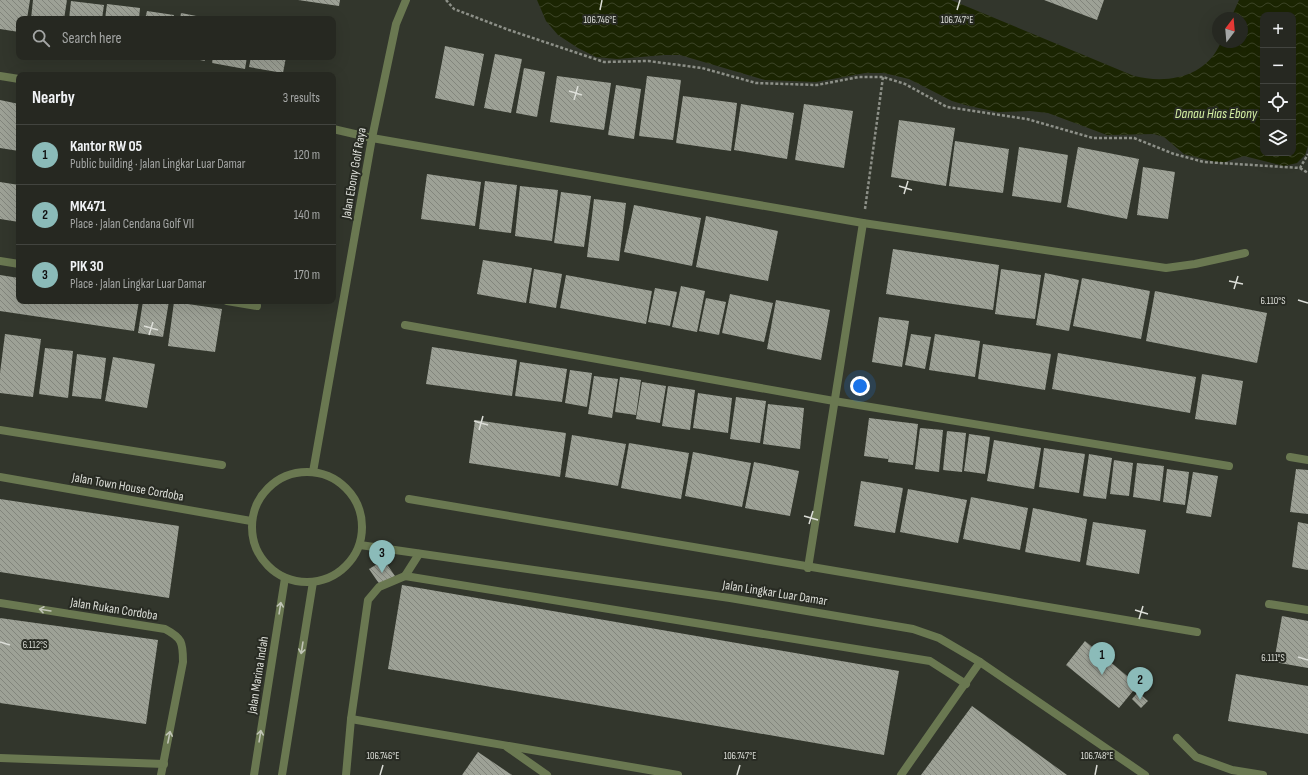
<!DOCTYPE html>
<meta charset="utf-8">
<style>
body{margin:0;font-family:"Sofia Sans Condensed",sans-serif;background:#32342e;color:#f1f3f6}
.controls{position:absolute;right:12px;top:12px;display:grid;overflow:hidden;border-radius:8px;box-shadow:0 4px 16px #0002}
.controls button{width:36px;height:36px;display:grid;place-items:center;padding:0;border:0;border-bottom:1px solid #42443f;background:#262821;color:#f1f3f6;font:20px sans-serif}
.compass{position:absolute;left:1212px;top:12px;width:36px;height:36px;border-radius:50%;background:#262821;box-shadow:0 4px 16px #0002;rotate:16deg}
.you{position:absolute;left:860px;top:386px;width:14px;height:14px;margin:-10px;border:3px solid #fff;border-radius:50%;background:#1a73e8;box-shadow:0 0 0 6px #1a73e833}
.badge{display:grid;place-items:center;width:26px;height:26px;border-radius:50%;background:#8bbbb9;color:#111;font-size:13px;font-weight:700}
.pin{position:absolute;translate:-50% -33px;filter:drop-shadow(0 1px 2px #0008)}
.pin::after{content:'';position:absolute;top:21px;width:14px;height:12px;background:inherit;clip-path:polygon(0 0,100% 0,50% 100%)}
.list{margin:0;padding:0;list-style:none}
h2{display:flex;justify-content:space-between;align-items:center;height:52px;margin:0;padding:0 16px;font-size:17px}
h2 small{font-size:13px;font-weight:400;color:#a4a6a5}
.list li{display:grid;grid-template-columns:26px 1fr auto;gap:12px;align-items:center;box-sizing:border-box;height:60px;padding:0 16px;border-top:1px solid #42443f}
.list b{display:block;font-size:15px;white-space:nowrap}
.list p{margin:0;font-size:13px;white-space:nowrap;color:#a4a6a5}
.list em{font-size:13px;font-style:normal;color:#a4a6a5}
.icon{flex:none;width:22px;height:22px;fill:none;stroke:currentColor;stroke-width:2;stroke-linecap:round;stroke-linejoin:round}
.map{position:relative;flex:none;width:1308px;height:775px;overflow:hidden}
.search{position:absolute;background:#262821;box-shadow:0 4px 16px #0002;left:16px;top:16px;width:320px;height:44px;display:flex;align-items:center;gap:10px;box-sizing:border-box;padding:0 14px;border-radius:8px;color:#a4a6a5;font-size:15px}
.panel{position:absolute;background:#262821;box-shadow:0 4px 16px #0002;left:16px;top:72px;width:320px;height:232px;border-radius:8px}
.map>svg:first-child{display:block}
</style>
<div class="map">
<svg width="1308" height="775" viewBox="0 0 1308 775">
<defs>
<pattern id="water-waves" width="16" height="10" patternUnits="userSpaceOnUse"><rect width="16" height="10" fill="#1b2502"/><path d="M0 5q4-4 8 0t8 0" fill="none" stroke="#3c4426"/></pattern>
<pattern id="building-back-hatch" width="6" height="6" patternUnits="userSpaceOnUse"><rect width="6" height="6" fill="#9da196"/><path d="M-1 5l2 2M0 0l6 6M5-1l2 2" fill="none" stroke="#82857c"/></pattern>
</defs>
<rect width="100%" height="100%" fill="#32362c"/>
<path fill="url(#water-waves)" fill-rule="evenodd" d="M537 0H951L1134 76C1167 84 1206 78 1221 42H1242V18H1231L1239 0H1308V146L1305 155 1297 163 1284 166 1244 156 1225 162H1216L1184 154 1164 137 1154 134 1107 135 1048 113 1030 111 998 112 969 106 952 101 909 79 884 73H865L816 82 765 80 680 55H664L617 59 596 57 578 48 558 35 546 21ZM1263 15H1293V153H1263Z"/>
<g fill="url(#building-back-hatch)">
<path d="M0 0H30L27 19H19V32L0 29Z"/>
<path d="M33 0H67L64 19H31Z"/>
<path d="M298 0H340L339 6Z"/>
<path d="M1044 0H1104L1097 20Z"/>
<path d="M71 1 104 5 102 19H69Z"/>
<path d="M107 4 140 8 139 19H105Z"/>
<path d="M147 11 174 15 173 19H145Z"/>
<path d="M181 13 207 18V19H180Z"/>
<path d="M445 46 484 54 474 106 435 98Z"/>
<path d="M495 54 522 59 511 113 484 108Z"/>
<path d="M185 57H205V61Z"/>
<path d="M213 57H247L245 69 212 63Z"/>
<path d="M251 57H286L283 73 249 67Z"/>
<path d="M524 68 545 72 537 117 516 113Z"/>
<path d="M557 76 611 83 604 130 550 122Z"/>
<path d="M647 76 681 80 673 140 639 136Z"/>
<path d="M616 85 641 89 634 139 608 135Z"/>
<path d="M683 96 737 103 731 151 676 143Z"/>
<path d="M0 100 19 104V151L0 148Z"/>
<path d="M741 104 794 113 787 159 734 150Z"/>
<path d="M804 104 853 111 844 168 795 160Z"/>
<path d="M899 120 955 128 946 186 891 177Z"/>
<path d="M955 141 1009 149 1003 193 949 186Z"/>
<path d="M1019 147 1068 155 1061 203 1012 196Z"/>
<path d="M1078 147 1139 159 1127 219 1067 207Z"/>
<path d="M1143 167 1175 172 1168 219 1137 215Z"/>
<path d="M427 174 481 182 475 226 421 219Z"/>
<path d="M485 181 517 185 511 233 479 229Z"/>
<path d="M0 182 19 185V222L0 219Z"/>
<path d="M520 186 558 190 552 241 515 236Z"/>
<path d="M561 192 591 196 584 247 554 243Z"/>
<path d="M594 199 626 203 619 261 587 257Z"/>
<path d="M634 205 701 218 692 266 624 252Z"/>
<path d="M706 216 778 231 768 281 696 267Z"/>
<path d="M893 249 999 265 993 310 886 294Z"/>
<path d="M483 260 532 268 526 303 477 294Z"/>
<path d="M534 269 562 274 556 308 529 303Z"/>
<path d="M1001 269 1041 275 1035 319 995 314Z"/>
<path d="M1045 273 1079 280 1069 331 1036 325Z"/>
<path d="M0 275 19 278V301H139L134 331 0 311Z"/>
<path d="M566 275 652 291 646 324 560 308Z"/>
<path d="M1082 278 1150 291 1141 339 1073 326Z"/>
<path d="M681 286 705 291 697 332 672 327Z"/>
<path d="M655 288 677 292 670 326 648 322Z"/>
<path d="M1155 291 1267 313 1257 363 1146 341Z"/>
<path d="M730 294 773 303 764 342 722 333Z"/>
<path d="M706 298 726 302 719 335 699 331Z"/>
<path d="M776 300 830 310 821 360 767 349Z"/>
<path d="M143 301H169L163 337 138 333Z"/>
<path d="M174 302 222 309 215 352 168 346Z"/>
<path d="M879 317 909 321 902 367 872 362Z"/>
<path d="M5 334 41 339 33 397 0 393V373Z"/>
<path d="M911 334 931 337 925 369 905 365Z"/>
<path d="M935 334 980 341 975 377 929 370Z"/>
<path d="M983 344 1051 354 1045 390 978 379Z"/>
<path d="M432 347 517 360 512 396 426 384Z"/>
<path d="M45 348 73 351 68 398 39 394Z"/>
<path d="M1058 353 1196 377 1190 413 1052 389Z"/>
<path d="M77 354 106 358 101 399 72 396Z"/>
<path d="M113 357 155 364 147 408 105 401Z"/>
<path d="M520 362 567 369 562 402 515 396Z"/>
<path d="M570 370 592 373 587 407 565 403Z"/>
<path d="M1202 374 1243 381 1236 425 1195 419Z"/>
<path d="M594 376 618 379 612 418 588 414Z"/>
<path d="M620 377 641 380 636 415 615 412Z"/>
<path d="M642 382 666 386 660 423 636 419Z"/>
<path d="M668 386 695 390 690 430 662 426Z"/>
<path d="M698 393 732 398 728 433 693 428Z"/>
<path d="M736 397 766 401 760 443 730 439Z"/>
<path d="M768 404 804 408 800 449 763 444Z"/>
<path d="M869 418 918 424 913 465 888 462 889 453 888 459 864 456Z"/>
<path d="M475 420 566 433 560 477 469 463Z"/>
<path d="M920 428 943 430 939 472 915 469Z"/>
<path d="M947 431 966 433 962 472 943 470Z"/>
<path d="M969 434 990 437 985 474 964 471Z"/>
<path d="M572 435 626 444 618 486 565 477Z"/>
<path d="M994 440 1041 448 1034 489 987 481Z"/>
<path d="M629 443 689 453 681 499 621 488Z"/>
<path d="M1044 448 1085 454 1079 493 1039 487Z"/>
<path d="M693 452 751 463 742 507 685 496Z"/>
<path d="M1089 454 1112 458 1106 499 1083 496Z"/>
<path d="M1114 460 1133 463 1129 496 1110 494Z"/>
<path d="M754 462 799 471 790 516 745 508Z"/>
<path d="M1137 463 1164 466 1160 501 1133 497Z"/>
<path d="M1167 469 1189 472 1185 505 1163 502Z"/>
<path d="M1296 469 1308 470V514L1290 512Z"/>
<path d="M1193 472 1218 476 1211 517 1186 513Z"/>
<path d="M861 481 903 488 895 533 854 526Z"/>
<path d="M908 489 967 500 958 543 900 532Z"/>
<path d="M971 497 1028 508 1020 550 963 539Z"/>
<path d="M0 499 179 526 169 598 0 572Z"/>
<path d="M1033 508 1087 519 1080 562 1025 552Z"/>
<path d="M1093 522 1146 530 1139 574 1086 565Z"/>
<path d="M1298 522 1308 524V570L1292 567Z"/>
<path d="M384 560 395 576 380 585 369 569Z"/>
<path d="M402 585 899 671 884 755 388 669Z"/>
<path d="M1282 616 1308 621V668L1274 662Z"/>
<path d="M0 618 158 640 146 724 0 703Z"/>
<path d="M1085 641 1138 685 1119 708 1066 665Z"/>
<path d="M1236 674 1308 686V734L1228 721Z"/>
<path d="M1138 692 1148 701 1141 708 1132 699Z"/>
<path d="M972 706 1067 775H921Z"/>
<path d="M478 752 512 775H462Z"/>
</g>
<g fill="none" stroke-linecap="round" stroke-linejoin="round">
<g stroke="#8d9088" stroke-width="2.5" stroke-dasharray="3 2" stroke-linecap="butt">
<path d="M446 0 454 9 509 30 604 62 648 61 702 68 756 83 817 85 859 77H883L905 84 947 107 1027 119 1093 138H1134L1174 154 1204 162 1300 168 1308 154"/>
<path d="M1300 168 1308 173"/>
<path d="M865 209 883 77"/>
</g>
<g stroke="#6a7851" stroke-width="8">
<path d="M405 576 419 554"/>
<path d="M0 603 165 629C182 638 183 642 183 662L161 775"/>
<path d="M351 719 678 775"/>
<path d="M507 747 547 775"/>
<path d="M0 758 164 764"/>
<path d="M346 775 351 719 368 600 379 587 405 576 930 661 966 684"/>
<path d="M901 775 980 662"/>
</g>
<g stroke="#6a7851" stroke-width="8">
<path d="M0 76 19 79"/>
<path d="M333 129 372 138 863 223 1166 268 1195 264 1245 253"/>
<path d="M0 261 19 264"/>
<path d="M227 301 257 306"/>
<path d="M405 325 834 401 1229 466"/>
<path d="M0 430 222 465"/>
<path d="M1290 457 1308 460"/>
<circle cx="307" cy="527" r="55"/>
<path d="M313 472 372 138 396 24 406 0"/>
<path d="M0 477 251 521"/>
<path d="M409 499 1197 632"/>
<path d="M360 545 730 598 913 629 939 638 980 662 1145 775"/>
<path d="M808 568 863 223"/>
<path d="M1269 604 1308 610"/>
<path d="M1177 738 1196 757 1232 770 1263 775"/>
<path d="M254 775 285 578"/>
<path d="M282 775 313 582"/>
</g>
</g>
<defs><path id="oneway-shaft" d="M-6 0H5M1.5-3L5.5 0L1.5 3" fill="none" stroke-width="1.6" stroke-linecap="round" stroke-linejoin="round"/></defs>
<g stroke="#c0c4b6">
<use href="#oneway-shaft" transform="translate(280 608) rotate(-81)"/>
<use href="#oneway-shaft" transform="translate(45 610) rotate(-171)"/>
<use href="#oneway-shaft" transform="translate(302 648) rotate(99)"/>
<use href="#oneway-shaft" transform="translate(260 736) rotate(-81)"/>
<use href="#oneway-shaft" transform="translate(169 737) rotate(-79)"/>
</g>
<path fill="none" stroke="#dcded8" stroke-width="1.5" d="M600 10 602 0M957 10 960 0M569 91 582 95M574 100 578 86M899 186 912 190M904 194 908 181M1229 281 1243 284M1234 289 1238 276M1298 300 1308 303M144 326 158 330M149 335 153 322M474 421 488 425M479 430 483 416M804 516 818 520M809 524 813 511M1135 610 1148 614M1139 619 1143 606M0 642 10 645M1298 657 1308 660M380 775 383 765M737 775 740 765M1095 775 1097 765"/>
<g text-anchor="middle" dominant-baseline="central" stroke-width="4" stroke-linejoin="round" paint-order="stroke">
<g font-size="13" fill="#dcded8" stroke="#282b23">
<text transform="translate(354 173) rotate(-80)">Jalan Ebony Golf Raya</text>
<text transform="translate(128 487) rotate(10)">Jalan Town House Cordoba</text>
<text transform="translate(775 593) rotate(9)">Jalan Lingkar Luar Damar</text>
<text transform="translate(114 609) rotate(9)">Jalan Rukan Cordoba</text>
<text transform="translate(258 675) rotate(-81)">Jalan Marina Indah</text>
</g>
<g font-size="14" font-style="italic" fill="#d5f0a4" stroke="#282b23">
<text x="1216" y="113">Danau Hias Ebony</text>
</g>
</g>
<g font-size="10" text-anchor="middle" fill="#dcded8" stroke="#282b23" stroke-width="4" stroke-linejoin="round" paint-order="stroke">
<text x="600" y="23">106.746°E</text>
<text x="957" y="23">106.747°E</text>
<text x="1273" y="304">6.110°S</text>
<text x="35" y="648">6.112°S</text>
<text x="1273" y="661">6.111°S</text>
<text x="383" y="759">106.746°E</text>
<text x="740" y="759">106.747°E</text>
<text x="1097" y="759">106.748°E</text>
</g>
</svg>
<div class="controls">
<button>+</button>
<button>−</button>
<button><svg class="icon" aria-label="locate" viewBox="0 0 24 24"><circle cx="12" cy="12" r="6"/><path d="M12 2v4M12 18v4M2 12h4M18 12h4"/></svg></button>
<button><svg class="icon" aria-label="layers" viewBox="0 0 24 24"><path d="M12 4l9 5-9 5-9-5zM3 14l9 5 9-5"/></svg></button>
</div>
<svg class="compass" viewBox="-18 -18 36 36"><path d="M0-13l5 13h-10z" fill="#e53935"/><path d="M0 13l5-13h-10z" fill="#a4a6a5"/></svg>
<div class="you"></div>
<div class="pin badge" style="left:1102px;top:675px">1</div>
<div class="pin badge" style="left:1140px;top:700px">2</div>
<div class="pin badge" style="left:382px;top:573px">3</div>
<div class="search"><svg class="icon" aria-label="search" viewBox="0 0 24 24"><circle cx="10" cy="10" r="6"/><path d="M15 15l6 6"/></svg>Search here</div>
<section class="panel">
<h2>Nearby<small>3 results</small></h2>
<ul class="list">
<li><span class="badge">1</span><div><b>Kantor RW 05</b><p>Public building · Jalan Lingkar Luar Damar</p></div><em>120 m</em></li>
<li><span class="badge">2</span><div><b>MK471</b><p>Place · Jalan Cendana Golf VII</p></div><em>140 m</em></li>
<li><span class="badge">3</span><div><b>PIK 30</b><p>Place · Jalan Lingkar Luar Damar</p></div><em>170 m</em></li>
</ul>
</section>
</div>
